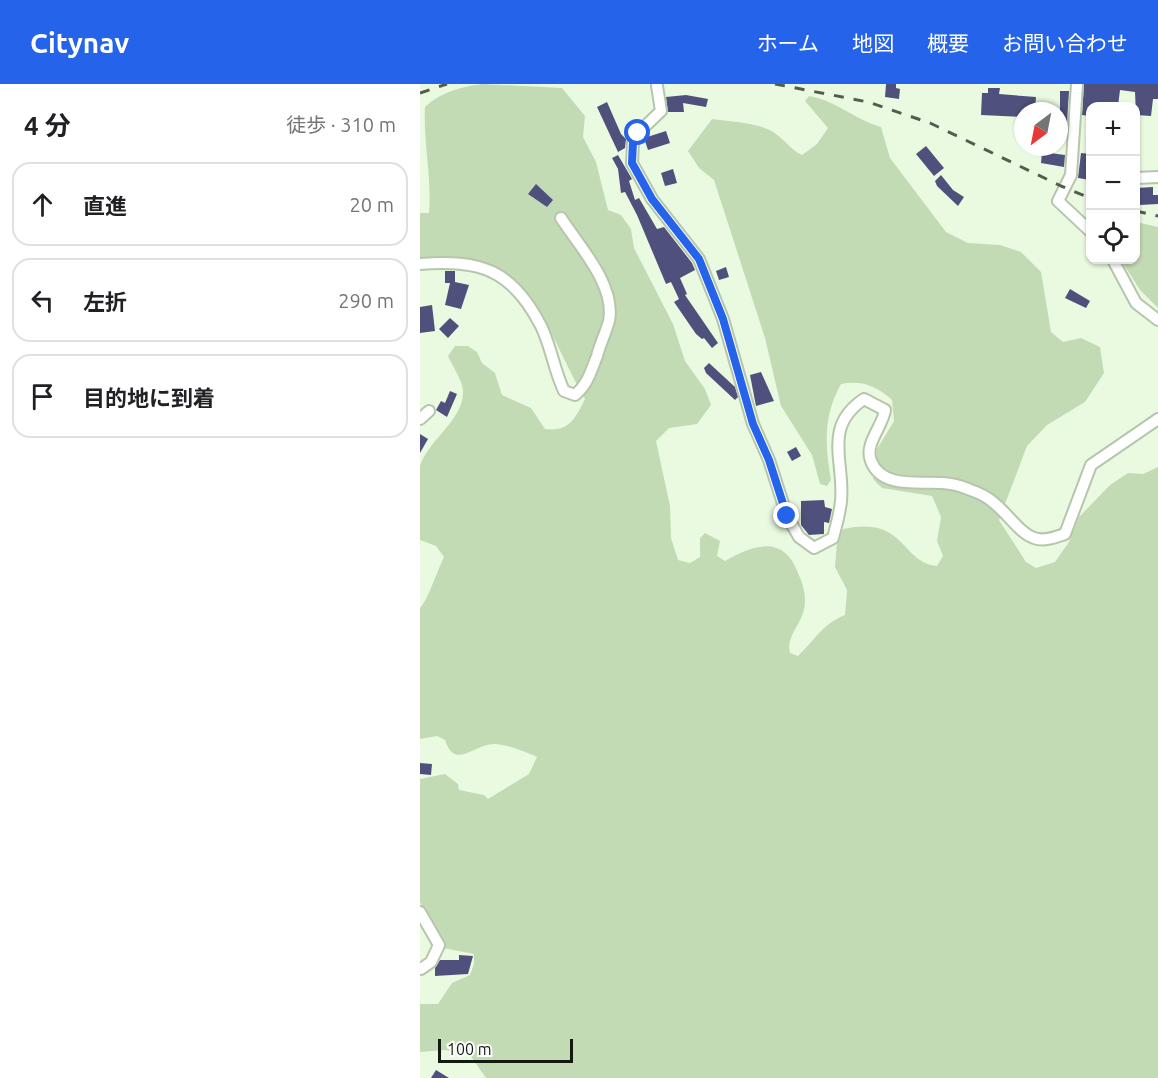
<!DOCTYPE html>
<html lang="ja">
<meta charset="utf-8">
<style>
body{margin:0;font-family:Ubuntu,"Noto Sans JP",sans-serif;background:#f2f2f2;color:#202124}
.controls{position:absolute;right:18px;top:18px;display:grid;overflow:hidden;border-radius:12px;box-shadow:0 2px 4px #0004}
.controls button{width:54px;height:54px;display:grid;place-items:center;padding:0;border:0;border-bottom:2px solid #e0e0e0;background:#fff;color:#202124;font:30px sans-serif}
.compass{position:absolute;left:594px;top:18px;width:54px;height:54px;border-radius:50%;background:#fff;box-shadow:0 2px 4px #0004;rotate:212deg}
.scale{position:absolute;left:18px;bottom:15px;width:135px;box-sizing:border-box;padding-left:6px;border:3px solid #131910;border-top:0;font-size:16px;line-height:21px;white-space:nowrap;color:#131910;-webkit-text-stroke:4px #fff;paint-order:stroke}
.stop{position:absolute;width:18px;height:18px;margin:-14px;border:4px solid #2563eb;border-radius:50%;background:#fff}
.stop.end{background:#2563eb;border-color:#fff;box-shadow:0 2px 6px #0008}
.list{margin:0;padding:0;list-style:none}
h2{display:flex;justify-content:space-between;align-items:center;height:78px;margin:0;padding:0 24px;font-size:26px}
h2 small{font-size:20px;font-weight:400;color:#757577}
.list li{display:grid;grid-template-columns:39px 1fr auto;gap:18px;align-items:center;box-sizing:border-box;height:84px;margin:0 12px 12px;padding:0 12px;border:2px solid #e0e0e0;border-radius:18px}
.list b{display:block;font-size:22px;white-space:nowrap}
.list em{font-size:20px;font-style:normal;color:#757577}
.icon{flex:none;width:33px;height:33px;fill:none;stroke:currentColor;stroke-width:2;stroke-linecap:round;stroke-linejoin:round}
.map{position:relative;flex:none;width:738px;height:994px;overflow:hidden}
header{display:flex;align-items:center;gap:36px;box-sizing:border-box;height:84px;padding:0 30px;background:#2563eb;color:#fff}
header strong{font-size:28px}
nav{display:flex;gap:33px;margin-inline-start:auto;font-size:21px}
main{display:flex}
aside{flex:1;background:#fff}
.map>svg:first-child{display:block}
</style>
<header>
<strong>Citynav</strong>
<nav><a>ホーム</a><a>地図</a><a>概要</a><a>お問い合わせ</a></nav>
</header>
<main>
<aside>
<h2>4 分<small>徒歩 · 310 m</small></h2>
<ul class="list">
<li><svg class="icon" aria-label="ahead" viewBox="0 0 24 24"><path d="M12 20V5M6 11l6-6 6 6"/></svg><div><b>直進</b></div><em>20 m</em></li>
<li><svg class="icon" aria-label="left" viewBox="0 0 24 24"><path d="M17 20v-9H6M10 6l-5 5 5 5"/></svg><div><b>左折</b></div><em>290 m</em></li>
<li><svg class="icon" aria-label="arrive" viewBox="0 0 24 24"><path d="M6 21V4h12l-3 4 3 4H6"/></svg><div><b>目的地に到着</b></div></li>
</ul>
</aside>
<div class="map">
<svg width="738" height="994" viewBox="0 0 738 994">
<rect width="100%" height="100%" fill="#eafae1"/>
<g fill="#c3dbb5">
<path d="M62 0 142 4 165 32 163 53 176 78 188 126 201 131 211 145 214 164 253 240 265 277 285 305 291 321 277 340 249 344 236 357 250 422 251 454 258 476 270 479 280 473V454L285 449 300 457 297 472 305 477C334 460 364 451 378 489 383 500 387 513 384 525 381 542 366 551 370 569L378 572C395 556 402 540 425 531L427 506 415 483 417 458 423 445C486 431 480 478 517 482L523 472 517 457 521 433 512 412 462 404 453 395 457 365 474 337 472 316C456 302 442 296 421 300 403 332 405 361 411 396L407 402 400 400 392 371 361 322 345 254 294 96 279 84 268 67 292 35C311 38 340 38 356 50 366 57 371 66 382 71L397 60 408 44 385 17 389 12C415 16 436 36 461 43L470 74 526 148 548 159 580 161 601 168 621 188 631 248 643 258 661 254 680 263 684 289 665 318 627 341 607 362 579 436 606 478 616 484 635 478 649 458 659 433 690 401 708 389 723 390 738 383V994H66L50 971 25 966 0 968V920H18L32 899 50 891 54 880V870L23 864 0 818V695L25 690 38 700 39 706 64 711 68 715 109 690 117 673C106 668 88 661 76 660 55 658 35 688 25 656L17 652 0 655V524C7 518 18 485 24 473L16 462 0 456C0 439 0 397 0 382 8 356 45 335 43 306 42 296 32 281 28 272L35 262H48L57 268 62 279 75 289 82 311 111 324 125 345C149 348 155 335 165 315 121 239 110 158 0 175V129H9C12 93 3 58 5 23 21 8 40 3 62 0Z"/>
<path d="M716 138 738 143V224L720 206 701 176H716Z"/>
</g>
<g fill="#4f517c">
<path d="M466 0H476V4L480 5 479 15 465 13Z"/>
<path d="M664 0H738V15H733L731 32 716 31 715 8 700 6 698 22H670V32L662 31Z"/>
<path d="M568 4H580L579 10 616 13 615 27H603V33L561 31 562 9H568Z"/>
<path d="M640 7H649L646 55H640Z"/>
<path d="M266 11 288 15 286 23 263 19 264 28H248L246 13Z"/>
<path d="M187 18 201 50 206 55 205 64 198 68 177 23Z"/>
<path d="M246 47 250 59 228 66 224 54Z"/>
<path d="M506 62 524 84 514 92 496 70Z"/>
<path d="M622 68 645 71 644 83 621 79Z"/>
<path d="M661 69 670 70V96L658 94Z"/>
<path d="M198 71 212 95 209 97 215 116 219 114 237 145 244 143 272 179 275 186 260 194 267 210 265 211 298 259 292 264 284 254 282 255 276 250 254 218 259 215 251 198 246 200 217 131 205 108 201 109 198 85 192 74Z"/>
<path d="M253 85 257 99 245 102 241 89Z"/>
<path d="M521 91 533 106 544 113 538 122 517 102 515 97Z"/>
<path d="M116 100 133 116 127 123 108 110Z"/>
<path d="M733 103V111H738V120L720 121V116H716V104Z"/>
<path d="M306 183 309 193 299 196 296 187Z"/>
<path d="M25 187H35V198L49 201 41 225 25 221 30 199H25Z"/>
<path d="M650 205 670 217 666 224 645 214Z"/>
<path d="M12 221 15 247 0 249V223Z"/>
<path d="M30 234 39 242 28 254 19 245Z"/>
<path d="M289 279 315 303 318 313 315 316 286 289 284 284Z"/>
<path d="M341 288 354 317 336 322 330 291Z"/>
<path d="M30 307 37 310 27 333 16 326 21 317 25 319Z"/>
<path d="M0 350 8 355 0 369Z"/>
<path d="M376 363 381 372 372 377 367 368Z"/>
<path d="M404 416 405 423 412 425 409 439 404 438V450L389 451 381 441V417Z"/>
<path d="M0 679 12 680 11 691 0 690Z"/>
<path d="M39 871 53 872 48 890 15 892V884L20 876H39Z"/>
<path d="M16 986 29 994H11Z"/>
</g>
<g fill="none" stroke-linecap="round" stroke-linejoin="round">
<defs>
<g id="minor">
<path d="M657 0 651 91 638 117 670 147"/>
<path d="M237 2 241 27 218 49 213 58 212 79 232 115 279 175 303 235 333 340 349 376 367 432 379 453 394 464 413 454C416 442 420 429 421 417 425 378 402 343 444 315L465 326C463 342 444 360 451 377 463 408 507 395 531 400 538 401 546 404 553 407 582 416 594 447 614 454 624 458 636 453 645 450L671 381 738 335"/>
<path d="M716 94 738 93"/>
<path d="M693 176 716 219 738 236"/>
<path d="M0 180C61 175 92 186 121 242 131 262 134 286 144 307L155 311C168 300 171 287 177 272 180 260 186 248 189 237 196 201 159 162 141 134"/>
<path d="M0 335 9 327"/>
<path d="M0 828 19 861 11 878 1 885"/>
</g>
</defs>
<use href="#minor" stroke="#b6c6ad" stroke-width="14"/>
<use href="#minor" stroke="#fff" stroke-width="10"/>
<g stroke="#535c4e" stroke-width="3" stroke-dasharray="10 10" stroke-linecap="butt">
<path d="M355 0 448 18 510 39 641 102 670 114"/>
<path d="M0 9 27 0"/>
<path d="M716 127 738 132"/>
</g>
</g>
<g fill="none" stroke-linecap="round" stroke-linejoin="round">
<path stroke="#2563eb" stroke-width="8" d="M218 49 213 58 212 79 232 115 279 175 303 235 333 340 349 376 367 432"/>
</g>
</svg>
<div class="controls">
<button>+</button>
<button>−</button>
<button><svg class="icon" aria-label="locate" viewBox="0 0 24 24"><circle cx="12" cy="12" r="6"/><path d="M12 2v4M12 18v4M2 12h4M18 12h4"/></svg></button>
</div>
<svg class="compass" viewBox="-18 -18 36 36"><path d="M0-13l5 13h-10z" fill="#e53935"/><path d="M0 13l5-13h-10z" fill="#757577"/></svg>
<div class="scale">100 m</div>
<div class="stop" style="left:218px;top:49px"></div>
<div class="stop end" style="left:367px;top:432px"></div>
</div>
</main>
